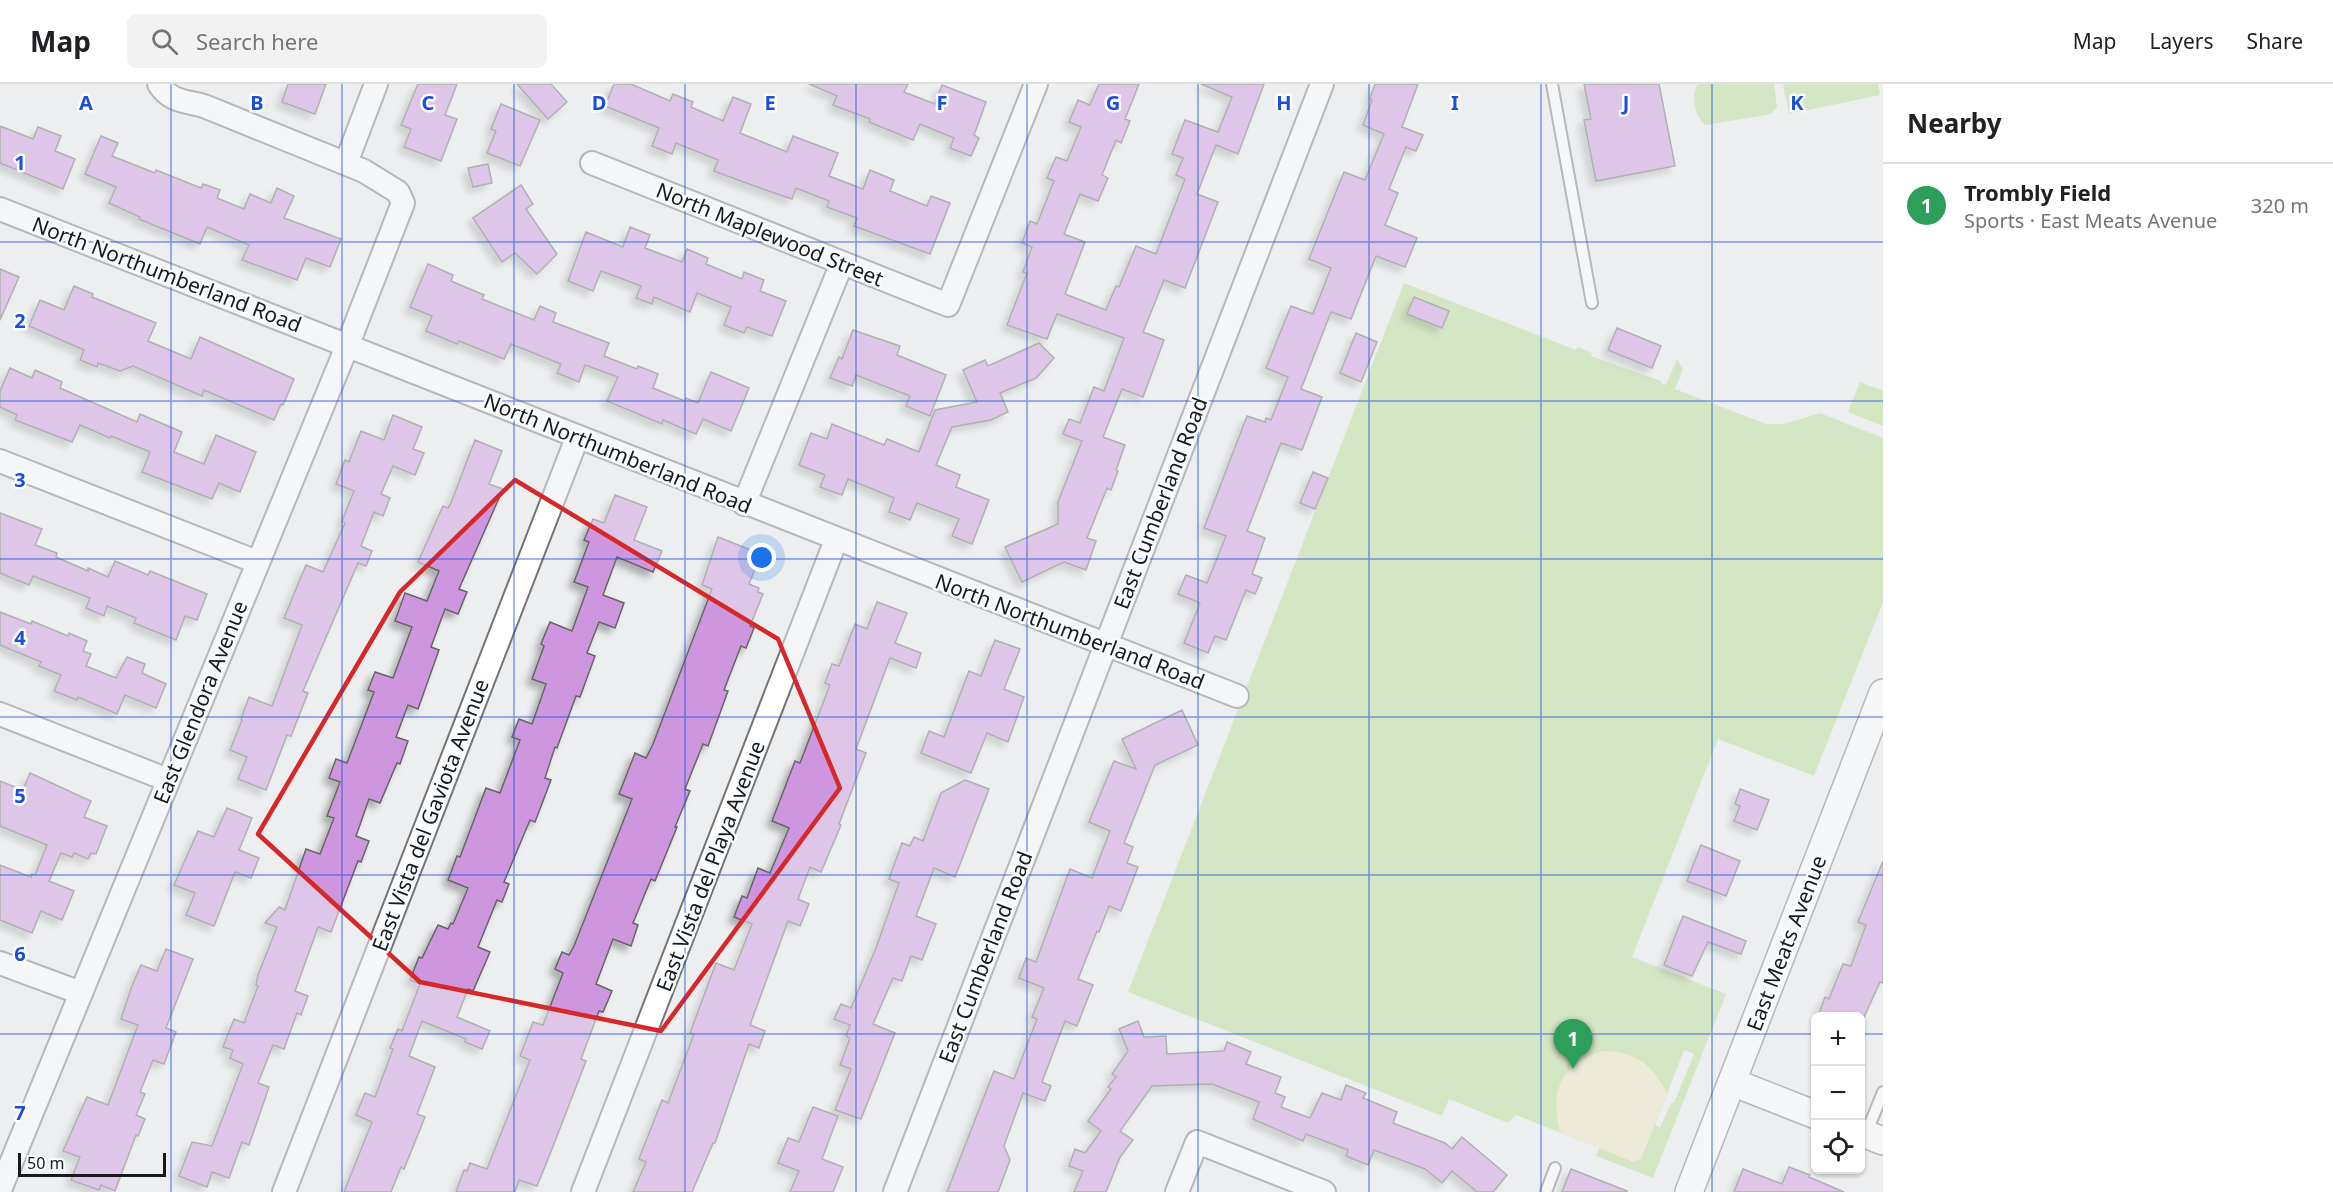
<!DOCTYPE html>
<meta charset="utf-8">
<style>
body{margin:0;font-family:"Noto Sans",sans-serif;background:#f2f2f2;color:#202124}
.controls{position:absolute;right:18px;bottom:18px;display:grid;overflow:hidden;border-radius:9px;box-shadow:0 2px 4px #0004}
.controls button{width:54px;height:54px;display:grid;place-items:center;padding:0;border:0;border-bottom:2px solid #e0e0e0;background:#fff;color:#202124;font:30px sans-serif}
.scale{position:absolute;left:18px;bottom:15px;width:148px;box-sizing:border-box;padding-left:6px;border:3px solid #18191a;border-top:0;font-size:16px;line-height:21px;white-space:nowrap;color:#18191a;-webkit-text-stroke:4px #f9fcfe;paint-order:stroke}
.you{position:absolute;left:762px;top:474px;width:21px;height:21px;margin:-15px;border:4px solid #fff;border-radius:50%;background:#1a73e8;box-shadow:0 0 0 9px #1a73e833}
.badge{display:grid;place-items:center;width:39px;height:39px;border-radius:50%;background:#d93025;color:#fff;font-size:20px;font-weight:700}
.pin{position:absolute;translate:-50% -50px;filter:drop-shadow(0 2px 3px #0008)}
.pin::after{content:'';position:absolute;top:32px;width:21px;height:18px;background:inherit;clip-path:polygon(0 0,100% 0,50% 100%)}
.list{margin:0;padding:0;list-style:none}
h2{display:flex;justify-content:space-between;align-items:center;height:78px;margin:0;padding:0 24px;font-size:26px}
h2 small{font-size:20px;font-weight:400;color:#757577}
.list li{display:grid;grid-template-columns:39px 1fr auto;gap:18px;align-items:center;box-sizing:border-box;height:84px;padding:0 24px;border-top:2px solid #e0e0e0}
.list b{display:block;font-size:22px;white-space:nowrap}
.list p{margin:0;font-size:20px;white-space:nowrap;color:#757577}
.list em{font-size:20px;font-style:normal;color:#757577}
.icon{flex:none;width:33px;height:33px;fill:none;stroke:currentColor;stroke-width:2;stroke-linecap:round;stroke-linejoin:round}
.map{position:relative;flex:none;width:1883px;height:1108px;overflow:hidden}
header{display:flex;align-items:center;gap:36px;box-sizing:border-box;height:84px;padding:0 30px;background:#fff;border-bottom:2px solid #e0e0e0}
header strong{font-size:28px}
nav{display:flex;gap:33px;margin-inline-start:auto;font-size:21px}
.search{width:420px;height:54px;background:#f2f2f2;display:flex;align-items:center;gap:15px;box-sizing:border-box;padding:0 21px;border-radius:9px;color:#757577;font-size:22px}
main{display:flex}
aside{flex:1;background:#fff}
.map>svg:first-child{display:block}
</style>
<header>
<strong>Map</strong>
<div class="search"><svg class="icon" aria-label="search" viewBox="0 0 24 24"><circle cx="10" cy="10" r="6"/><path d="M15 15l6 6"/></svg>Search here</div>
<nav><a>Map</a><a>Layers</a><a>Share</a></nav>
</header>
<main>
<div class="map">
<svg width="1883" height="1108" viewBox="0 0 1883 1108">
<defs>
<filter id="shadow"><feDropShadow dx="-5.5" dy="5.5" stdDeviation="3" flood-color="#0004"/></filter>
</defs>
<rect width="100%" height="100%" fill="#eceef0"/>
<g fill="#b9db8e" fill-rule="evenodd">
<path d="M1698 0H1774L1777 23 1771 30 1706 41C1695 35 1690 10 1698 0Z"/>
<path d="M1783 0H1878L1880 11 1789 30Z"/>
<path d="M1404 199 1576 266 1578 263 1592 269 1591 272 1661 297V299L1666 301 1677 275 1683 285 1675 305 1766 340H1784L1820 329 1883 354V518L1814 692 1718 655 1632 873 1726 910 1653 1094 1596 1072 1599 1064 1516 1031 1508 1039 1449 1015 1442 1032 1128 908ZM1684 966 1694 970 1674 1019H1671L1660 1044 1655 1041Z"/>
<path d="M1860 298 1883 307V342L1848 328Z"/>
</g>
<path fill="#eee5bf" d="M1603 967C1636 967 1652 981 1667 1009L1641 1075 1633 1078 1560 1048C1550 1006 1560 980 1603 967Z"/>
<g fill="#cd96de" stroke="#676567" stroke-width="1.5" filter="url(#shadow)">
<path d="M288 0H326L315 30 282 18Z"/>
<path d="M418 0H457L445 31 457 35 441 77 404 63 411 45 401 41Z"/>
<path d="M517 0H551L567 18 548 35Z"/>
<path d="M614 0H631L670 17 673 10 693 18 691 23 723 37 733 13 751 20 740 49 787 68 793 52 838 69 829 92 863 105 870 86 894 96 890 107 927 122 931 112 950 119 930 170 854 142 857 134 827 123 829 117 796 104 792 115 760 104 714 87 718 76 676 59 672 70 652 62 659 44 605 22Z"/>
<path d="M809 0H908L904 8 935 20 942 1 986 18 974 51 979 54 971 72 950 64 954 54 920 40 913 56 869 38 870 35 833 21 837 12Z"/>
<path d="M1099 0H1139L1125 35 1130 37 1121 59 1116 56 1102 91 1108 94 1098 117 1080 110 1064 150 1085 158 1065 210 1106 226 1116 202 1119 203 1136 162 1156 170 1185 95 1176 91 1183 74 1172 70 1185 36 1218 48 1232 13 1201 0H1264L1238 70 1216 61 1197 110 1218 118 1185 204 1164 196 1143 248 1164 256 1143 313 1122 305 1103 353 1125 361 1116 386 1118 387 1111 406 1107 404 1087 454 1096 457 1086 486 1064 478 1022 498 1005 463 1058 440V418L1082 357 1063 350 1069 335 1080 339 1094 303 1104 307 1124 254 1057 230 1047 255 1007 241 1027 189 1023 188 1032 163 1022 159 1030 137 1037 140 1054 97 1047 94 1056 73 1067 77 1081 43 1069 38 1078 16 1090 21Z"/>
<path d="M1375 0H1418L1402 43 1423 51 1416 67 1406 63 1389 105 1398 109 1385 141 1417 154 1405 183 1376 172 1351 235 1331 228 1301 305 1322 313 1302 366 1281 359 1247 447 1265 454 1252 490 1262 494 1255 510 1246 506 1226 556 1215 552 1208 569 1184 559 1200 519 1178 510 1186 491 1207 499 1226 452 1204 444 1247 332 1265 338 1266 334 1271 336 1288 293 1266 284 1291 222 1313 230 1331 184 1309 175 1319 150 1344 88 1365 96 1384 50 1363 41 1372 16 1370 15Z"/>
<path d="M1584 0H1659L1675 82 1596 97 1584 36 1591 35Z"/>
<path d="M501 20 540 36 520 82 487 69 496 47 491 45Z"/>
<path d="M0 42 33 55 38 43 61 52 55 67 75 75 63 105 0 79Z"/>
<path d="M101 52 118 59 112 72 155 89 156 86 201 104 203 100 220 106 217 114 244 125 250 110 271 119 277 104 294 112 284 134 341 155 330 183 306 174 297 196 242 176 249 161 207 143 200 160 139 135 140 133 109 119 116 103 85 90Z"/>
<path d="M488 80 492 99 473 103 468 84Z"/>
<path d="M521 101 533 120 526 125 557 170 537 190 515 169 502 178 473 134Z"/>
<path d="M630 143 650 151 645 164 682 178 687 165 708 174 706 180 742 195 744 188 764 196 760 207 786 217 772 252 747 243 744 249 724 241 731 223 697 209 690 228 654 213 652 220 636 214 641 202 601 187 593 207 568 197 586 148 623 163Z"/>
<path d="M428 180 453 191 451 197 484 211 482 215 534 236 540 222 556 229 553 238 609 259 604 272 637 285 638 282 658 290 653 304 685 317 686 314 698 319 711 288 749 304 731 347 703 335 696 350 663 336 662 340 607 317 618 293 585 281 579 298 557 289 561 280 511 260 504 275 459 257 457 260 426 247 432 232 410 223Z"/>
<path d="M0 185 19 193 0 236Z"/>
<path d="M74 202 93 210 92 213 156 239 148 257 191 275 200 253 294 295 283 321 281 320 274 336 204 306 202 312 133 282 120 287 98 279 97 283 80 276 84 266 29 242 40 216 64 226Z"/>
<path d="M1414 213 1449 227 1442 244 1407 230Z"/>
<path d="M1617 244 1661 262 1652 284 1608 266Z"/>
<path d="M853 246 900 262 897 271 946 291 930 332 906 322 910 312 856 291 852 302 830 294 839 273 842 275Z"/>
<path d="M1356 249 1377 258 1361 298 1340 289Z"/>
<path d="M1039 259 1054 274 1036 294 1000 309 1008 328 991 336 952 343 936 381 960 391 956 403 989 416 972 460 952 452 959 435 917 419 910 436 889 428 894 414 848 395 842 411 820 403 825 391 799 381 811 349 827 355 832 340 884 361 887 355 919 368 935 326 977 318 963 286 985 276 988 282Z"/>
<path d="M10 284 32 294 35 286 62 298 60 304 137 338 140 330 182 348 174 368 204 380 216 351 256 368 240 408 219 399 212 415 142 388 150 368 111 352 110 354 80 341 72 358 15 336 17 331 0 323V307Z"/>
<path d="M393 331 422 343 413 365 424 369 415 391 393 382 381 410 390 414 383 432 374 428 361 462 372 467 366 482 358 479 303 607 308 609 291 652 287 651 266 706 238 695 247 673 230 666 242 636 241 635 249 613 272 622 302 541 284 534 306 481 323 488 345 439 342 437 354 407 336 400 345 376 349 378 361 347 384 356Z"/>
<path d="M475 356 502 367 489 400 503 405 459 505 467 508 458 530 445 525 431 563 439 566 418 625 408 621 396 653 408 657 400 680 397 679 380 719 369 715 356 752 369 757 361 778 358 777 331 848 318 843 295 907 308 912 301 931 297 929 284 965 273 961 258 999 269 1003 249 1061 242 1058 229 1094 212 1088 207 1103 179 1092 192 1058 212 1062 243 980 230 974 233 966 223 963 234 935 244 939 258 902 256 901 258 891 277 843 265 839 279 823 285 826 306 765 320 770 334 734 327 732 340 698 329 694 336 675 347 679 374 608 368 606 375 588 393 594 412 543 395 537 405 509 427 517 439 487 418 478 443 422 448 424 451 419Z"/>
<path d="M1313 388 1328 394 1315 425 1300 419Z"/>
<path d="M615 411 647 423 634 456 662 467 653 488 617 473 603 511 624 519 615 544 599 538 587 569 595 572 580 613 576 612 557 664 555 663 545 694 551 696 535 738 530 736 504 798 509 800 502 818 497 816 478 863 490 868 473 907 468 905 457 933 490 947 482 965 465 958 466 955 422 937 409 972 435 983 417 1030 425 1033 404 1085 401 1083 391 1108H344L372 1038 356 1031 365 1009 375 1013 393 965 390 964 398 945 402 947 420 900 410 896 419 873 422 874 438 841 448 845 451 839 453 840 468 804 448 796 457 772 460 773 486 704 500 709 520 656 512 653 519 635 532 640 546 600 532 595 544 562 541 560 550 538 572 547 588 503 574 498 589 458 584 456 593 435 604 439Z"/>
<path d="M0 429 42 445 35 461 57 469 56 473 88 487V484L108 493 115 477 148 491 150 487 207 510 197 536 185 532 176 556 134 539 136 534 107 522 104 532 86 524 90 514 33 492 29 501 0 489Z"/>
<path d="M718 453 761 470 749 500 759 504 758 508 763 510 750 542 754 544 746 564 741 562 724 606 728 607 708 662 703 660 685 705 690 707 675 743H677L655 797 651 795 633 839 638 841 631 862 613 855 596 900 612 907 603 928 599 927 581 975 586 977 552 1065 537 1102 519 1096 515 1108H456L464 1086 467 1087 470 1079 487 1085 496 1062 530 976 520 972 533 938 543 941 563 889 555 885 562 868 569 871 574 862 632 715 619 710 635 669 646 674 653 660 712 505 702 501Z"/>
<path d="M877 518 907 529 895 559 921 569 916 584 890 574 856 665 866 669 839 740 841 741 821 788 810 783 798 815 809 820 800 842 788 837 750 941 765 947 759 964 749 960 715 1059H713L692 1108H633L646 1078 639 1075 662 1016 668 1019 694 950 690 949 716 879 734 886 752 840 734 833 742 812 747 814 758 784 770 789 789 744 772 737 795 677 800 679 830 601 825 599 832 580 839 582 855 540 867 545Z"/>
<path d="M0 528 31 540 32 537 68 552 69 549 87 557 83 567 91 570 86 582 116 594 127 573 145 580 142 589 166 600 156 624 125 611 117 630 78 613 77 616 54 607 61 591 39 582 41 578 0 561Z"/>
<path d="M995 556 1020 565 1004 605 1024 613 1008 658 987 649 971 689 921 669 929 647 944 653 969 587 981 592Z"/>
<path d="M1182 626 1198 661 1155 681 1124 759 1133 763 1127 779 1138 783 1121 827 1109 822 1099 848 1097 847 1078 895 1093 901 1077 942 1065 937 1042 998 1051 1002 1045 1017 1023 1009 1004 1062 1010 1076 998 1108H947L994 987 1014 995 1037 935 1032 933 1044 904 1019 894 1026 874 1036 878 1070 785 1092 794 1110 747 1089 738 1114 677 1136 685 1122 655Z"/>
<path d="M30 689 91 717 84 733 107 742 96 770 91 769 88 775 74 769 72 773 61 769 49 797 74 807 62 836 41 827 32 849 0 836V781L31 793 32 790 35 791 47 761 0 742V697L23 706Z"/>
<path d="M965 696 989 705 955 793 934 784 916 832 936 840 922 876 911 872 902 897 893 894 873 940 895 949 861 1035 835 1026 851 985 840 981 850 954 846 952 850 941 834 935 841 920 851 924 876 864 899 799 889 795 902 759 910 762 914 753 923 757 941 709Z"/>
<path d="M1740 705 1769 716 1757 746 1734 737 1740 722 1735 720Z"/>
<path d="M227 724 252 734 239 766 259 774 251 794 235 788 214 842 186 831 195 809 174 801 198 747 214 753Z"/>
<path d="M1701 761 1740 777 1726 812 1687 797Z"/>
<path d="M1883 777V899L1880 898 1864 933H1818L1825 913 1829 915 1843 880 1851 882 1866 841 1858 838Z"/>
<path d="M1683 832 1746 857 1741 870 1708 858 1692 892 1664 881Z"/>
<path d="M166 865 193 875 166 944 176 948 164 980 153 976 140 1008 145 1010 136 1031 145 1035 138 1052 136 1051 115 1107 101 1101 99 1106 71 1096 80 1073 63 1067 87 1013 108 1021 138 941 121 935 132 902 141 881 157 887Z"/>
<path d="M1138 937 1144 953 1166 952 1167 970 1224 967 1227 958 1251 968 1246 980 1281 993 1275 1009 1285 1013 1281 1023 1310 1034 1322 1009 1341 1016 1346 1001 1366 1009 1363 1014 1397 1028 1393 1039 1445 1059 1452 1065 1462 1053 1507 1091 1493 1108H1477L1452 1087 1442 1099 1425 1085 1374 1066 1368 1081 1346 1072 1348 1066 1306 1050 1303 1057 1253 1035 1259 1018 1212 1000 1152 1002 1120 1047 1133 1056 1120 1073 1106 1108H1074L1083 1087 1069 1082 1075 1065 1085 1069 1101 1047 1088 1037 1111 1005 1108 1003 1116 993 1112 990 1128 967 1119 945Z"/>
<path d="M813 1023 838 1032 822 1075 843 1083 833 1108H790L799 1087 778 1079 788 1054 799 1058Z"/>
<path d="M1789 1083 1810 1091 1809 1093 1844 1108H1734L1743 1085 1782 1100Z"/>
<path d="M1571 1085 1627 1107V1108H1562Z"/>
</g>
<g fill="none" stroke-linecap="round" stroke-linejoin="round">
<defs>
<g id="service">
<path d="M1552 0 1592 219"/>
<path d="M1866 1050 1883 1008"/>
<path d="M1546 1108 1555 1084"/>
</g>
<g id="minor">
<path d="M346 79 376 0"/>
<path d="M592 79 948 221 1036 0"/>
<path d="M0 125 1237 612"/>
<path d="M0 377 257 478"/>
<path d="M744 420 842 179"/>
<path d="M0 630 168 696"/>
<path d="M0 879 81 909"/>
<path d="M0 1106 348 260 403 119 398 108 364 87 204 22C186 17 170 18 159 0"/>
<path d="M284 1108 577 354"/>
<path d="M583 1108 836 456"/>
<path d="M895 1108 1322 0"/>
<path d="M1177 1108 1197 1058 1324 1108"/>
</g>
<g id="tertiary">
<path d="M1732 998 1816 1031"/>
<path d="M1860 1048 1883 1057"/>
<path d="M1689 1108 1883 609"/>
</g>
</defs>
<use href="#service" stroke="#737577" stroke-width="14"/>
<use href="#minor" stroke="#737577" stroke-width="26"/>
<use href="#tertiary" stroke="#737577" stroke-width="30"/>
<use href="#service" stroke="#fff" stroke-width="10"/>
<use href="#minor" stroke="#fff" stroke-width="22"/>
<use href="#tertiary" stroke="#fff" stroke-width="27"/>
</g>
<path d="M0 0H1883V1108H0ZM515 396 778 555 840 704 661 947 420 898 258 750 400 508Z" fill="#eceef0" fill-opacity=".55" fill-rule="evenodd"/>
<path fill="none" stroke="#d62828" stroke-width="4.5" stroke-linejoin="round" d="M515 396 778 555 840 704 661 947 420 898 258 750 400 508Z"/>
<path fill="none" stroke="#1d4ed8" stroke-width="1.5" stroke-opacity="0.55" d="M171 0V1108M342 0V1108M514 0V1108M685 0V1108M856 0V1108M1027 0V1108M1198 0V1108M1369 0V1108M1541 0V1108M1712 0V1108M0 158H1883M0 317H1883M0 475H1883M0 633H1883M0 791H1883M0 950H1816M1860 950H1883"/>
<g text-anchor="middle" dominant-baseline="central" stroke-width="5" stroke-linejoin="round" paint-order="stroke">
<g font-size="21" fill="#18191a" stroke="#f9fcfe">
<text transform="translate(770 150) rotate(22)">North Maplewood Street</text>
<text transform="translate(167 190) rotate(21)">North Northumberland Road</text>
<text transform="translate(618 369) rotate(22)">North Northumberland Road</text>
<text transform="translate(1160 419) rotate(-69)">East Cumberland Road</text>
<text transform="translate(1070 547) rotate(21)">North Northumberland Road</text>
<text transform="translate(200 618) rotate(-68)">East Glendora Avenue</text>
<text transform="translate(430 731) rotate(-69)">East Vista del Gaviota Avenue</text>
<text transform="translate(710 782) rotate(-69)">East Vista del Playa Avenue</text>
<text transform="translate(1786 859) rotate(-69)">East Meats Avenue</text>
<text transform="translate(985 873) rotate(-69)">East Cumberland Road</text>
</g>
</g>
<g font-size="20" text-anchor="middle" font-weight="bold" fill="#1d4ed8" stroke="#f9fcfe" stroke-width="5" stroke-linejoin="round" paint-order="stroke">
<text x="86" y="26">A</text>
<text x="257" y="26">B</text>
<text x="428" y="26">C</text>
<text x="599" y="26">D</text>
<text x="770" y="26">E</text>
<text x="942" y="26">F</text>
<text x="1113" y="26">G</text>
<text x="1284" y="26">H</text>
<text x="1455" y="26">I</text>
<text x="1626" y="26">J</text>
<text x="1797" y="26">K</text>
<text x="20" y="86">1</text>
<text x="20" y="244">2</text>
<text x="20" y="403">3</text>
<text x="20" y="561">4</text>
<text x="20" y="719">5</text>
<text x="20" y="877">6</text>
<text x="20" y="1036">7</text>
</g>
</svg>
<div class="controls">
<button>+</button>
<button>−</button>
<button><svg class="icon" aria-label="locate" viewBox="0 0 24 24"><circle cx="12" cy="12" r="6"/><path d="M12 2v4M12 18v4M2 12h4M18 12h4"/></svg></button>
</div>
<div class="scale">50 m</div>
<div class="you"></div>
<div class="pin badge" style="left:1573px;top:985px;background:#2e9e5b">1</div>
</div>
<aside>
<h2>Nearby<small></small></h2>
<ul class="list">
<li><span class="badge" style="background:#2e9e5b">1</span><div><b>Trombly Field</b><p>Sports · East Meats Avenue</p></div><em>320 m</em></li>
</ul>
</aside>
</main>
